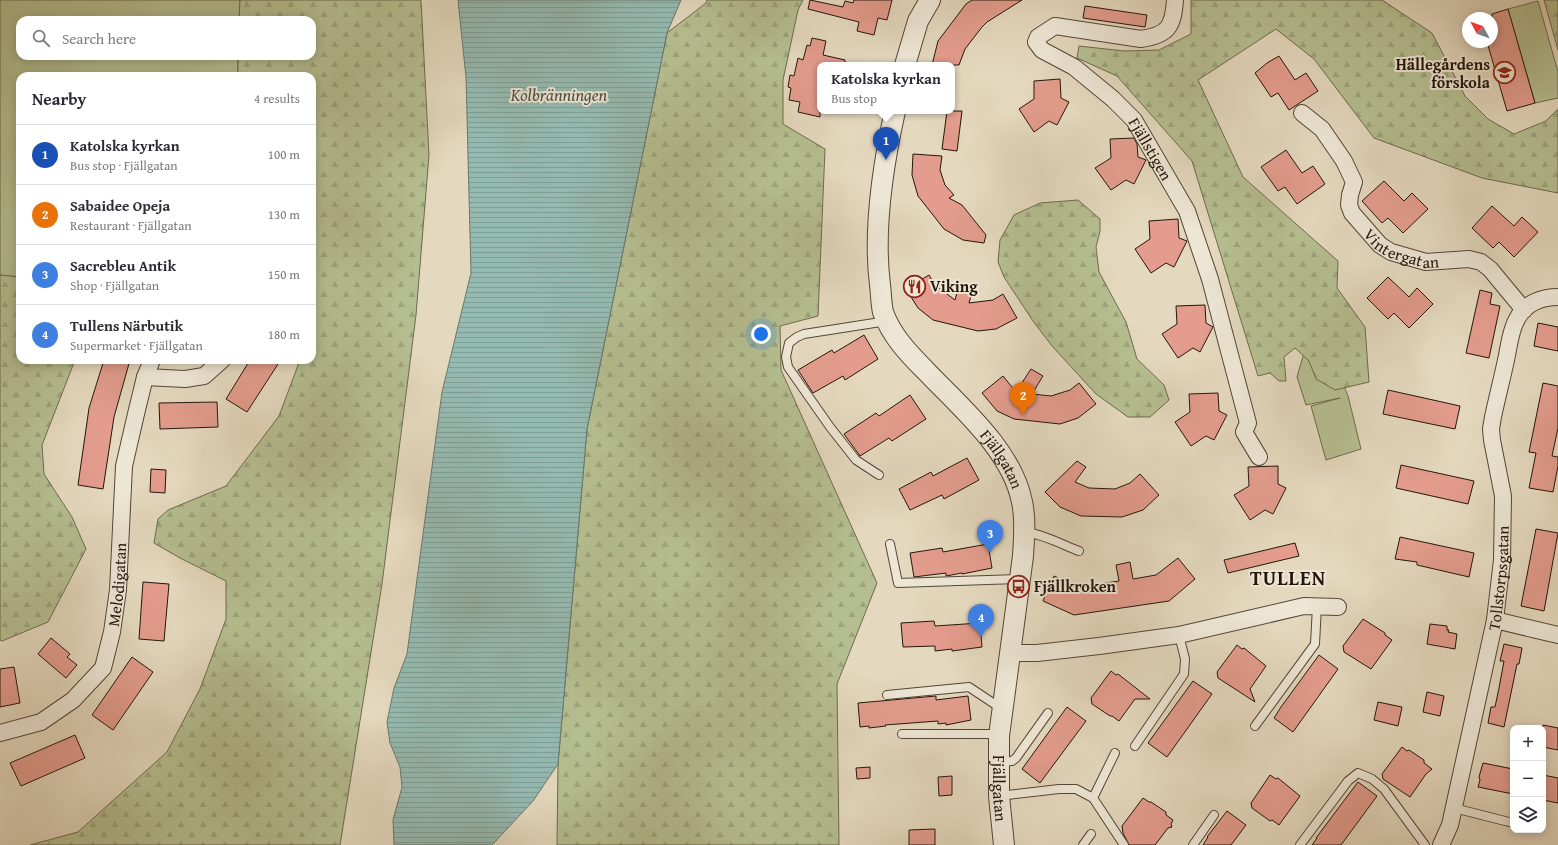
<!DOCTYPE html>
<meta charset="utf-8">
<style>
body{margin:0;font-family:"Gentium Book Plus",serif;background:#f7f7f7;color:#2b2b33}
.controls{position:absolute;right:12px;bottom:12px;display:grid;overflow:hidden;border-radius:8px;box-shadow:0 2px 10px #0003}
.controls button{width:36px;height:36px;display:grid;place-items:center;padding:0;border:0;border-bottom:1px solid #e1e1e2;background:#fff;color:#2b2b33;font:20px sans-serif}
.compass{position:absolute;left:1462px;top:12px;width:36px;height:36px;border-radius:50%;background:#fff;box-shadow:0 2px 10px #0003;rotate:311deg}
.you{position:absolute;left:761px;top:334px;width:14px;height:14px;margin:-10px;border:3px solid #fff;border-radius:50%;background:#1a73e8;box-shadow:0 0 0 6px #1a73e833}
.badge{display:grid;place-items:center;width:26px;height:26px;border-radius:50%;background:#0b8043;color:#fff;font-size:13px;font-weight:700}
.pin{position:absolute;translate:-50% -33px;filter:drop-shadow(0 1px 2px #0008)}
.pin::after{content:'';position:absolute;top:21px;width:14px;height:12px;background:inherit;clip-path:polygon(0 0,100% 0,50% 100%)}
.popup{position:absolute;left:817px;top:62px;width:138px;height:52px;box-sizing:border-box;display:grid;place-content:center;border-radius:8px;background:#fff;filter:drop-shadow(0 1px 3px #0005);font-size:13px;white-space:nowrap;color:#7c7c81}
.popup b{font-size:15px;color:#2b2b33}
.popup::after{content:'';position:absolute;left:50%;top:100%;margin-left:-8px;border:8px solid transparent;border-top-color:#fff}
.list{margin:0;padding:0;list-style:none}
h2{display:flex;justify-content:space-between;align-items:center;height:52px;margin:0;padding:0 16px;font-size:17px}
h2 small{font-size:13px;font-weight:400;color:#7c7c81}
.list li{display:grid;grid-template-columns:26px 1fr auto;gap:12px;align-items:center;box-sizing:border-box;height:60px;padding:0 16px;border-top:1px solid #e1e1e2}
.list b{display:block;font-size:15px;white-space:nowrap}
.list p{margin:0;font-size:13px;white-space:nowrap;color:#7c7c81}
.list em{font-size:13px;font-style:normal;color:#7c7c81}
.icon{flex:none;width:22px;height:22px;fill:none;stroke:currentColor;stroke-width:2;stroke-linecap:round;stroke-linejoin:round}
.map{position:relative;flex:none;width:1558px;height:845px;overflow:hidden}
.search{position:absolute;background:#fff;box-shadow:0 2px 10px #0003;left:16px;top:16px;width:300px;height:44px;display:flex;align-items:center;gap:10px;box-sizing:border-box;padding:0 14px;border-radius:12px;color:#7c7c81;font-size:15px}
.panel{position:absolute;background:#fff;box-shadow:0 2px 10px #0003;left:16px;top:72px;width:300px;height:292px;border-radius:12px}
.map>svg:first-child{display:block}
</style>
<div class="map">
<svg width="1558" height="845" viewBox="0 0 1558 845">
<defs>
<pattern id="forest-firs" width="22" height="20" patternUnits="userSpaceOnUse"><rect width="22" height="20" fill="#b5be90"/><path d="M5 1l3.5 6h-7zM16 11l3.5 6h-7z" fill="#9ca37b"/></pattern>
<pattern id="water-rules" width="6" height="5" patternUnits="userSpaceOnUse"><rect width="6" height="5" fill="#95bab1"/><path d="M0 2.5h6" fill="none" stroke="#809f97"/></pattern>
</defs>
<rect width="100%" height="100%" fill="#e4d8be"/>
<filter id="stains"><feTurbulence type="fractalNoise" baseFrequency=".005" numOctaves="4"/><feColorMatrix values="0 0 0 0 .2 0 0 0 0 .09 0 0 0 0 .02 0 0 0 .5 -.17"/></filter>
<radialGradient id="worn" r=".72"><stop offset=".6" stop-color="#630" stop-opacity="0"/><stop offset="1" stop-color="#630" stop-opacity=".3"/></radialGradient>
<g fill="#b5be90" stroke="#6d6a4d">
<path d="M0 0H240L239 20H20V56H238V70L236 76H20V277L0 275Z"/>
<path d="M1538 1 1558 72V98L1535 103 1508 9Z"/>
<path d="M1308 339 1334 362 1348 396 1361 449 1326 460 1311 406 1340 398 1306 405 1297 377Z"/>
</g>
<g fill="url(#forest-firs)" stroke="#6d6a4d">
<path d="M240 0H421L429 155 416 315 382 584 340 845H30L78 832 167 752 200 689 226 619V581L180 558 154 543 158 519 168 510 226 486 279 416 300 360H312V76H236L238 70V56H312V20H239Z"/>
<path d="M707 0H803L798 10 783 80V124L825 149 818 316 780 326 781 370 877 583 837 684 839 845H557L558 764 587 429 667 33 706 3Z"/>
<path d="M1191 0H1382L1432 33 1465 96 1488 119 1514 134 1546 121 1558 109V193L1482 178 1374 138 1314 59 1276 29 1198 80 1243 177 1338 261 1337 288 1365 327 1369 382 1335 390 1316 379 1309 361 1295 348 1284 357 1286 381H1279L1270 373 1258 376 1192 161 1117 76 1077 58 1079 46 1124 51 1159 50 1191 34Z"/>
<path d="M1544 0H1558V50Z"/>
<path d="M1078 200 1100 219V231L1096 247 1099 272 1126 322 1137 359 1164 385 1169 400 1150 417H1128L1096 394 1052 346 1033 321 1004 277 998 262 1000 240 1014 215 1040 203Z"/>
<path d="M0 275 20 277V360H75L42 445 44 474 72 517 86 549 48 622 2 641 0 640Z"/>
</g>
<path fill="url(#water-rules)" stroke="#68786e" d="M458 0H681L667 33 587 429 558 764 533 801 492 845H394L393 820 402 787 400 767 390 743 387 722 394 688 407 654 442 392 471 273 466 77Z"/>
<g fill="#e39c8d" stroke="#25160a">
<path d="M810 0 843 7 845 1 853 3 854 0H892L887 20 878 18 874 35 857 31 859 22 808 9Z"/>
<path d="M972 0H1022L987 22 982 27 965 49 959 65H932L938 41 966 4Z"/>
<path d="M1085 6 1147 15 1145 27 1083 18Z"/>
<path d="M1508 9 1535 103 1507 111 1487 42H1492V14Z"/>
<path d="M812 38 826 41 823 55 845 60V65H820V117L798 112 800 102 789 100 791 88 788 87 790 75 794 76 798 58 803 60 807 45 810 46Z"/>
<path d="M1279 56 1295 80 1306 73 1318 91 1289 110 1278 93 1271 97 1255 73 1267 63Z"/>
<path d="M1060 79 1061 98 1069 102 1057 125 1049 121 1034 132 1019 109 1034 99V81Z"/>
<path d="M947 111H962L957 151 942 149Z"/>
<path d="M1134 138 1137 144 1138 157 1146 160 1134 184 1126 180 1111 190 1095 168 1111 158 1110 139Z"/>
<path d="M1286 150 1302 173 1313 166 1325 184 1297 204 1285 187 1278 191 1261 167Z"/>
<path d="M913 154 942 156 940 170 945 185 954 195 949 198 962 205 986 235 984 243 963 240 944 229 918 196 912 175Z"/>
<path d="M1384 181 1404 201 1412 193 1428 209 1403 233 1388 218 1382 223 1362 201Z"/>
<path d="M1492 206 1514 226 1522 217 1538 232 1514 257 1499 242 1493 248 1472 228Z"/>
<path d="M1178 219 1179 238 1187 241 1174 267 1166 263 1151 273 1135 249 1150 239 1149 221Z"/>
<path d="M929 275 935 285 955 300 958 289 972 292 969 303 993 300 1003 294 1017 318 996 329 978 331 933 320 918 308 906 289Z"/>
<path d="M1388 277 1409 297 1417 288 1433 304 1409 328 1394 313 1388 319 1367 298Z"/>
<path d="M1480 290 1492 293 1490 304 1500 306 1489 358 1466 353Z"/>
<path d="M1205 305 1206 323 1213 327 1200 352 1193 348 1178 358 1162 334 1177 324 1176 306Z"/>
<path d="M1538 323 1558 327V351L1534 346Z"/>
<path d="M864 335 878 359 845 380 843 376 813 393 798 370 832 350 834 353Z"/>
<path d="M104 360H130L114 417 103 489 78 485 89 408Z"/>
<path d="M250 360H272L278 364 247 412 226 399Z"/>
<path d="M1031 369 1043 376 1032 394 1051 396 1070 390 1079 383 1096 404 1078 418 1060 424 1014 419 997 411 982 393 1003 376 1016 392Z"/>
<path d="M1543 383 1558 386V428L1552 456 1558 457V466L1553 492 1529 488 1536 453 1529 452Z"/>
<path d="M1388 390 1460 406 1455 429 1383 414Z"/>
<path d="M1218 393 1219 411 1227 415 1214 440 1206 436 1191 446 1175 422 1190 412 1189 394Z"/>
<path d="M910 395 926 419 892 441 889 438 860 456 844 434 876 413 879 416Z"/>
<path d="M217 402 218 427 160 429 159 403Z"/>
<path d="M967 458 979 480 944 499 942 495 910 510 899 489 931 472 933 476Z"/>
<path d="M1077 461 1086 467 1075 482 1089 488 1115 489 1130 483 1140 474 1159 495 1143 510 1122 517 1081 516 1060 507 1045 492Z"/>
<path d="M1401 465 1474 481 1468 504 1396 488Z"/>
<path d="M1278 466V484L1286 488 1273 514 1265 510 1250 520 1234 495 1249 486 1248 467Z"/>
<path d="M151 469 166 470 165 493 150 492Z"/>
<path d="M1536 529 1558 533 1544 611 1521 606Z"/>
<path d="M1400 537 1474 553 1469 577 1417 565V562L1395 559Z"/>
<path d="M1295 543 1299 556 1228 573 1224 560Z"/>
<path d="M988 544 992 568 962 574V573L946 576V573L914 577 910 553 942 548 943 552Z"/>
<path d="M1178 558 1195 579 1169 601 1074 615 1043 601 1054 576 1079 587 1119 581 1116 565 1130 562 1133 579 1156 575Z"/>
<path d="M143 582 169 584 164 641 139 639Z"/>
<path d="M1363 619 1385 633V635L1392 640 1371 669 1344 652 1343 646Z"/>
<path d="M934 621 935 626 980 623 982 647 952 651V649L935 651V646L903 647 901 623Z"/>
<path d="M1430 624 1447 626V630H1449L1448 632 1457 634 1455 649 1427 644Z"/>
<path d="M51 638 70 654 67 657 77 665 66 678 38 654Z"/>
<path d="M1504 644 1522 648 1519 664H1517L1504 727 1488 723 1491 707H1495L1499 688 1504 661H1500Z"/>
<path d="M1237 645 1242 649 1244 648 1266 666 1250 689 1255 702 1218 678 1217 672Z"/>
<path d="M1319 655 1338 669 1293 732 1274 718 1281 707Z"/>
<path d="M132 657 153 672 113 730 92 715Z"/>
<path d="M14 667 20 703 0 707V669Z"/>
<path d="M1111 671 1116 675 1118 674 1150 699H1135L1119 721 1112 716H1110L1092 704 1091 698Z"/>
<path d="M1193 681 1212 694 1167 757 1148 743Z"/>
<path d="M1427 692 1444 696 1440 716 1423 712Z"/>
<path d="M936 696V700L968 696 971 720 946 725V723L938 724V721L885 725 886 726 869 728V726L860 727 858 703Z"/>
<path d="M1378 702 1402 707 1398 726 1374 720Z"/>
<path d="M1067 707 1086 721 1040 783 1022 769Z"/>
<path d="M1543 725 1558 728V750L1543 747Z"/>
<path d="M75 735 85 758 21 786 10 763Z"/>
<path d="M1402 747 1407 751 1409 750 1424 760V763L1432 769 1426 774 1410 797 1383 779 1382 774Z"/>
<path d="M1483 763 1513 769V794L1478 787 1480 780 1479 777Z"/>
<path d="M870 767V778L857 779 856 768Z"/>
<path d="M1270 775 1276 779 1278 778 1300 796 1279 825 1272 820 1270 821 1252 808 1251 803Z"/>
<path d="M1543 775 1558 778V803L1543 800Z"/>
<path d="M952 776V795L939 796 938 777Z"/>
<path d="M1358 782 1377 796 1341 845H1312L1317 838H1316Z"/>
<path d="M1143 798 1149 802H1151L1166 812V815L1173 820 1171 824 1172 827 1168 828 1155 845H1129L1123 833 1122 826Z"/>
<path d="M1227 811 1246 825 1231 845H1203L1208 837H1207Z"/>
<path d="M935 829V845H909V830Z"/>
</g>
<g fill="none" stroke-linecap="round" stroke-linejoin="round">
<defs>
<g id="service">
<path d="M879 475 856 460 830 427 788 367 786 357 789 343 797 337 804 334 887 321"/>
<path d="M1024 532C1043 534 1061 544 1079 551"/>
<path d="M890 544 898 583 1020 579"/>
<path d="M887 695 969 687 1002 709"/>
<path d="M1255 726 1315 644 1317 606"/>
<path d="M902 734H998"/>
<path d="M1135 746 1184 674 1185 659 1179 635"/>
<path d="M999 762 1012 761 1016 758 1048 713"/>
<path d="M999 796 1059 789H1076L1093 798 1124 845"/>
<path d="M1093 798 1115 753"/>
<path d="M1454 808 1509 822"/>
<path d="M1083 845 1091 834"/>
<path d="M1193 845 1214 815"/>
<path d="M1300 845 1348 781 1358 773 1372 779 1384 789 1425 845"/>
</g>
<g id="minor">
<path id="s1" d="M1175 0C1173 26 1169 35 1141 39L1055 26 1038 37 1036 42 1042 50 1074 67 1113 99 1134 120 1187 211 1210 279 1248 423 1244 432 1259 457"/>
<path id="s2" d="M1302 113 1322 129 1344 161 1354 182 1350 195 1349 205 1352 213 1380 245 1391 252 1426 262 1469 259 1481 262 1490 269 1524 310"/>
<path d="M145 377 185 379 204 376 222 360"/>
<path d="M1495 620 1558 635"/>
<path d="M1009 653H1037L1099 646 1179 635 1304 606 1338 607"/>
<path id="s3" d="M0 733 41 722 73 700 103 668 112 632 118 590 124 466 136 414 145 377 152 360"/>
<path id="s4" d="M1441 845 1450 825 1495 620 1502 560 1503 496 1492 440 1491 429 1493 417C1497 398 1502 379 1506 360 1509 347 1510 331 1517 319 1525 303 1542 297 1558 297"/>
</g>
<g id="tertiary">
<path d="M905 65 918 21 930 0"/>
<path id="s5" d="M895 111C883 165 873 230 880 285 881 293 881 303 883 312 891 335 908 353 925 370 960 407 1012 450 1022 502 1026 520 1024 538 1023 556L999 736V796L1004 845"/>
</g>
</defs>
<use href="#service" stroke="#554637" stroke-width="10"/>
<use href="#minor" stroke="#554637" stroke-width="18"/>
<use href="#tertiary" stroke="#554637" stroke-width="22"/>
<use href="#service" stroke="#ede6d5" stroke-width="8"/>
<use href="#minor" stroke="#ede6d5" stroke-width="16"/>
<use href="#tertiary" stroke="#ede6d5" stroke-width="20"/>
</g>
<defs>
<symbol id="school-ring" viewBox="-11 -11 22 22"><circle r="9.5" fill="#ede6d5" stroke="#8f2418" stroke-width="1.5"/><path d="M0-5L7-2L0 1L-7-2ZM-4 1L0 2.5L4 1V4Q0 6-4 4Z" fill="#8f2418"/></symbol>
<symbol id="restaurant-ring" viewBox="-11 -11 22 22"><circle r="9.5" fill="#ede6d5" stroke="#8f2418" stroke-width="1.5"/><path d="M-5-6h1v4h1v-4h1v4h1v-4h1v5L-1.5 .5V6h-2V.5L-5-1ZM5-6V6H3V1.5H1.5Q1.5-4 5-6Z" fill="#8f2418"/></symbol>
<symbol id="bus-ring" viewBox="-11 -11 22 22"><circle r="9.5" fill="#ede6d5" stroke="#8f2418" stroke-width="1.5"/><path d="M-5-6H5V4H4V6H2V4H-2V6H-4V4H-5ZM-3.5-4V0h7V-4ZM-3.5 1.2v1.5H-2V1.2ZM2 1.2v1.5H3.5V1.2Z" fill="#8f2418"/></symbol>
</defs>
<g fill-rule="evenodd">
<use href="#school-ring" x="1492" y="60" width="25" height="25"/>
<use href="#restaurant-ring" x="902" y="274" width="25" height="25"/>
<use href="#bus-ring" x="1006" y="574" width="25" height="25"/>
</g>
<g text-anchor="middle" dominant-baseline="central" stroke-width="4" stroke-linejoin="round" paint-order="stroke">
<g font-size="16" font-weight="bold" fill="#25160a" stroke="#ede6d5" text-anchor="start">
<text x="1490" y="64" text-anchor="end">Hällegårdens<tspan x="1490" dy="18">förskola</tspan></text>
<text x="930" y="286">Viking</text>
<text x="1034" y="586">Fjällkroken</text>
</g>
<g font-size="16" fill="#25160a" stroke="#ede6d5">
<text stroke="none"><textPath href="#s1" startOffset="331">Fjällstigen</textPath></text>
<text stroke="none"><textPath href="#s2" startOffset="184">Vintergatan</textPath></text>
<text stroke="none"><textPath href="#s5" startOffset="393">Fjällgatan</textPath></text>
<text stroke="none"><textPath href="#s4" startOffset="274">Tollstorpsgatan</textPath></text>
<text stroke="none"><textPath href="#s3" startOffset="210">Melodigatan</textPath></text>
<text stroke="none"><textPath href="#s5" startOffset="729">Fjällgatan</textPath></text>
</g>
<g font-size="17" font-style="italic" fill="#4c4f44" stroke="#ede6d5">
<text x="559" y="94">Kolbränningen</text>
</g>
<g font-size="20" font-weight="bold" letter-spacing="1" fill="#25160a" stroke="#ede6d5">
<text x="1288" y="577">TULLEN</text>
</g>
</g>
<rect width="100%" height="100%" filter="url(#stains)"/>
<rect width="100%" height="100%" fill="url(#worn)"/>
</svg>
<div class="controls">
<button>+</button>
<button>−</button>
<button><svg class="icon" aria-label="layers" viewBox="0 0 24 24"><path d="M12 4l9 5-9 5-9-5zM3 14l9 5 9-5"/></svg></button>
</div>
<svg class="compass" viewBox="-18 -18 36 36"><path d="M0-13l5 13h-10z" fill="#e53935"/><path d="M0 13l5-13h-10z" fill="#7c7c81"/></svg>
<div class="you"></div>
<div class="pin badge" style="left:886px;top:160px;background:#1a4fb4">1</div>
<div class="popup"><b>Katolska kyrkan</b>Bus stop</div>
<div class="pin badge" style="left:1023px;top:415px;background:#e8710a">2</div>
<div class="pin badge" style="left:990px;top:553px;background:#3f7fe0">3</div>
<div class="pin badge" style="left:981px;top:637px;background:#3f7fe0">4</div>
<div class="search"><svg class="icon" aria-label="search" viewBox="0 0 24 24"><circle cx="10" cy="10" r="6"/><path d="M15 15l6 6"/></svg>Search here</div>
<section class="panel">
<h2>Nearby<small>4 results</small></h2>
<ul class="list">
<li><span class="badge" style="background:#1a4fb4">1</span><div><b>Katolska kyrkan</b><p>Bus stop · Fjällgatan</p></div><em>100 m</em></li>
<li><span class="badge" style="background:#e8710a">2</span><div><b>Sabaidee Opeja</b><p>Restaurant · Fjällgatan</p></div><em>130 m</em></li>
<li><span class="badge" style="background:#3f7fe0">3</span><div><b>Sacrebleu Antik</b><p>Shop · Fjällgatan</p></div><em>150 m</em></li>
<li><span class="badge" style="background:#3f7fe0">4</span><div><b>Tullens Närbutik</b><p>Supermarket · Fjällgatan</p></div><em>180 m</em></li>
</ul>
</section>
</div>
